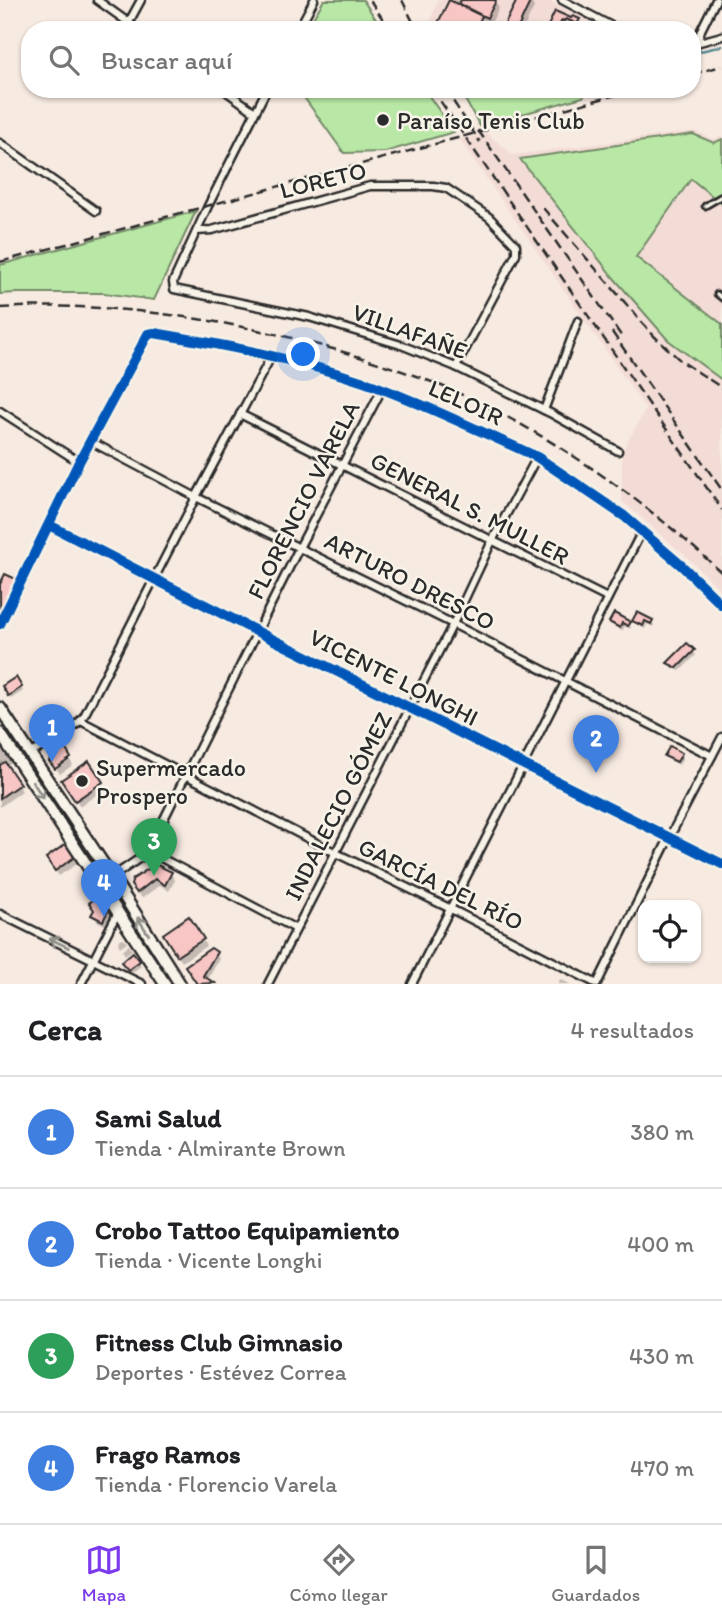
<!DOCTYPE html>
<html lang="es">
<meta charset="utf-8">
<style>
body{margin:0;font-family:Itim,sans-serif;background:#f2f2f2;color:#202124}
.controls{position:absolute;right:21px;bottom:21px;display:grid;overflow:hidden;border-radius:14px;box-shadow:0 2px 5px #0004}
.controls button{width:63px;height:63px;display:grid;place-items:center;padding:0;border:0;border-bottom:2px solid #e0e0e0;background:#fff;color:#202124;font:35px sans-serif}
.you{position:absolute;left:304px;top:355px;width:24px;height:24px;margin:-18px;border:5px solid #fff;border-radius:50%;background:#1a73e8;box-shadow:0 0 0 10px #1a73e833}
.badge{display:grid;place-items:center;width:46px;height:46px;border-radius:50%;background:#7c3aed;color:#fff;font-size:23px;font-weight:700}
.pin{position:absolute;translate:-50% -58px;filter:drop-shadow(0 2px 4px #0008)}
.pin::after{content:'';position:absolute;top:37px;width:24px;height:21px;background:inherit;clip-path:polygon(0 0,100% 0,50% 100%)}
.list{margin:0;padding:0;list-style:none}
h2{display:flex;justify-content:space-between;align-items:center;height:91px;margin:0;padding:0 28px;font-size:30px}
h2 small{font-size:23px;font-weight:400;color:#757577}
.list li{display:grid;grid-template-columns:46px 1fr auto;gap:21px;align-items:center;box-sizing:border-box;height:112px;padding:0 28px;border-top:2px solid #e0e0e0}
.list b{display:block;font-size:26px;white-space:nowrap}
.list p{margin:0;font-size:23px;white-space:nowrap;color:#757577}
.list em{font-size:23px;font-style:normal;color:#757577}
.icon{flex:none;width:38px;height:38px;fill:none;stroke:currentColor;stroke-width:2;stroke-linecap:round;stroke-linejoin:round}
.map{position:relative;flex:none;width:722px;height:984px;overflow:hidden}
.search{position:absolute;background:#fff;box-shadow:0 2px 5px #0004;left:21px;right:21px;top:21px;height:77px;display:flex;align-items:center;gap:18px;box-sizing:border-box;padding:0 24px;border-radius:28px;color:#757577;font-size:26px}
.sheet{height:539px;background:#fff}
nav{display:flex;justify-content:space-around;align-items:center;box-sizing:border-box;height:98px;border-top:2px solid #e0e0e0;background:#fff;font-size:19px;color:#757577}
nav a{display:grid;justify-items:center;gap:4px}
nav .on{color:#7c3aed}
.map>svg:first-child{display:block}
</style>
<div class="map">
<svg width="722" height="984" viewBox="0 0 722 984">
<rect width="100%" height="100%" fill="#f7eae1"/>
<filter id="ink" filterUnits="userSpaceOnUse"><feTurbulence type="fractalNoise" baseFrequency=".0143" numOctaves="2"/><feDisplacementMap in="SourceGraphic" scale="14" xChannelSelector="R" yChannelSelector="G"/><feConvolveMatrix kernelMatrix="1 2 1 2 8 2 1 2 1" color-interpolation-filters="sRGB"/></filter>
<g filter="url(#ink)">
<g fill="#f3dcd6">
<path d="M438 0H547L609 30H446L430 22Z"/>
<path d="M694 131 713 139 722 136V591L687 557 622 501V451L646 409 460 140 487 133 513 155Z"/>
</g>
<g fill="#b9e8a6" stroke="#728a68" stroke-width="2">
<path d="M324 0H363L383 30H306Z"/>
<path d="M298 89H424L454 132 385 152 344 153Z"/>
<path d="M459 89H589L583 97 480 126Z"/>
<path d="M693 134 714 143 722 139V204L691 179 636 257 722 324V380L668 340 613 277 520 159Z"/>
<path d="M196 211 154 300 104 293H16L0 294V265Z"/>
</g>
<g fill="#0003">
<path d="M451 0H491L495 2 499 8 491 23 481 19 486 26 484 30H440L438 27 454 5Z"/>
<path d="M519 0H530L534 7 523 30H504Z"/>
<path d="M556 13 572 21 578 20 580 24 577 30H550L549 28Z"/>
<path d="M14 580 19 589 0 629V588Z"/>
<path d="M638 614 652 622 654 625 653 627 647 624 645 629 636 624 634 621Z"/>
<path d="M611 622 629 623 631 627 630 629 625 626 622 631 614 626Z"/>
<path d="M687 645 696 655 680 671 671 667 669 664Z"/>
<path d="M15 680 23 691 11 699 4 687Z"/>
<path d="M4 749 12 762 6 766 22 791 0 807V752Z"/>
<path d="M63 749 73 765 60 774 51 761Z"/>
<path d="M681 754 683 758 679 765 669 760 666 756Z"/>
<path d="M88 764 105 789 80 806 63 780Z"/>
<path d="M75 857 78 863 59 876 52 865Z"/>
<path d="M161 868 171 874 175 880 169 891 160 885 142 898 137 892Z"/>
<path d="M100 898 110 914V920L107 926 97 921 93 915Z"/>
<path d="M124 938 127 942 120 947 118 943 120 939Z"/>
<path d="M203 940 206 946 182 962 168 941Z"/>
<path d="M129 945 132 950 125 955 122 950Z"/>
<path d="M216 953 219 959 207 981 213 984H199L191 973Z"/>
<path d="M139 962 141 966 131 973 125 966Z"/>
<path d="M560 979 570 984H558Z"/>
</g>
<g fill="none" stroke-linecap="round" stroke-linejoin="round">
<path stroke="#598990" stroke-width="2.5" d="M692 53 722 46"/>
</g>
<g fill="#f8c7c5" stroke="#2b2b2b" stroke-width="2">
<path d="M449 0 482 16 475 30H442L436 27Z"/>
<path d="M461 0H495L496 1 487 18 459 4Z"/>
<path d="M517 0H531L517 30H502Z"/>
<path d="M555 11 571 18 573 16 580 19 577 24 566 19 564 21 562 20 557 30H551L547 28Z"/>
<path d="M5 574 16 579 0 611V584Z"/>
<path d="M637 612 653 620 651 624 645 621 643 626 632 621Z"/>
<path d="M614 613 631 622 628 626 622 623 620 628 609 622Z"/>
<path d="M687 643 695 650 677 668 667 663Z"/>
<path d="M16 677 22 687 8 696 2 686Z"/>
<path d="M64 746 71 758 55 769 49 761 52 754Z"/>
<path d="M670 746 682 753 677 762 664 756Z"/>
<path d="M89 761 103 782 75 801 61 780Z"/>
<path d="M5 762 20 784 0 798V765Z"/>
<path d="M67 843 76 856 55 871 46 858Z"/>
<path d="M157 865 172 872 165 885 155 879 137 893 131 885 133 879 153 866Z"/>
<path d="M100 895 107 906V913L103 921 91 915 94 910 89 903Z"/>
<path d="M189 916 204 939 177 956 163 934Z"/>
<path d="M211 948 217 952 203 976 215 983 197 984 185 966Z"/>
<path d="M133 952 140 961 128 970 121 962Z"/>
</g>
<g fill="none" stroke-linecap="round" stroke-linejoin="round">
<defs>
<g id="lane">
<path d="M705 206 722 196"/>
<path d="M717 294 722 298"/>
</g>
<g id="street">
<path d="M97 0 139 30"/>
<path d="M562 0 619 30"/>
<path d="M129 22 141 0"/>
<path d="M298 30 314 0"/>
<path d="M697 43 701 30 716 0"/>
<path d="M692 44 722 36"/>
<path d="M223 89 255 112"/>
<path d="M267 89 208 206 173 282 174 289 309 317 401 345 456 367 550 413 618 451"/>
<path d="M0 143 96 211"/>
<path d="M197 231 212 230 370 186H433L446 188 489 217 516 245V254L456 367"/>
<path d="M544 410 578 321"/>
<path d="M0 411 79 462"/>
<path d="M240 414 607 598"/>
<path d="M90 441 196 497 453 624 712 756"/>
<path d="M49 525 258 632 722 864"/>
<path d="M0 624 79 462 148 334 154 333C225 345 296 359 364 382 418 401 470 427 522 450L537 457 624 516 682 566 722 605"/>
<path d="M81 721 336 853 451 909 597 984"/>
<path d="M30 754C44 745 76 729 84 716L196 497 272 355"/>
<path d="M148 851 296 929"/>
<path d="M112 877 140 858 148 851 299 548 382 389"/>
<path d="M0 914 142 984"/>
<path d="M81 984 118 912"/>
<path d="M268 984 453 624 492 541 537 457"/>
<path d="M412 984 642 531"/>
<path d="M597 984 669 838 722 737"/>
</g>
<g id="secondary">
<path d="M0 708 112 877 180 984"/>
<path d="M0 733 165 984"/>
</g>
</defs>
<use href="#lane" stroke="#2b2b2b" stroke-width="9"/>
<use href="#street" stroke="#2b2b2b" stroke-width="11"/>
<use href="#secondary" stroke="#2b2b2b" stroke-width="15"/>
<use href="#lane" stroke="#f7f3e8" stroke-width="3.5"/>
<use href="#street" stroke="#f7f3e8" stroke-width="6"/>
<use href="#secondary" stroke="#f7f3e8" stroke-width="10"/>
<g stroke="#2b2b2b" stroke-width="2.5" stroke-dasharray="10 5" stroke-linecap="butt">
<path d="M370 0 390 30"/>
<path d="M402 0 417 30"/>
<path d="M692 74 722 66"/>
<path d="M432 89 722 510"/>
<path d="M445 89 480 142"/>
<path d="M478 130 622 337"/>
<path d="M543 208 654 336 681 361 722 388"/>
<path d="M0 262 638 89"/>
<path d="M0 308C75 303 148 310 222 323 288 335 353 353 416 376 528 417 636 492 722 573"/>
<path d="M612 332 722 490"/>
</g>
<defs>
<g id="cycleway">
<path d="M49 525 258 632 722 864"/>
<path d="M0 624 79 462 148 334 154 333C225 345 296 359 364 382 418 401 470 427 522 450L537 457 624 516 682 566 722 605"/>
</g>
</defs>
<use href="#cycleway" stroke="#f7f3e8" stroke-width="15"/>
<use href="#cycleway" stroke="#0057b8" stroke-width="10"/>
</g>
<defs><path id="oneway-shaft" d="M-6 0H5M1.5-3L5.5 0L1.5 3" fill="none" stroke-width="1.6" stroke-linecap="round" stroke-linejoin="round" transform="scale(1.75)"/></defs>
<g stroke="#918f8a">
<use href="#oneway-shaft" transform="translate(38 790) rotate(57)"/>
<use href="#oneway-shaft" transform="translate(143 926) rotate(-123)"/>
<use href="#oneway-shaft" transform="translate(59 943) rotate(-154)"/>
</g>
</g>
<g fill="#2b2b2b" stroke="#f7f3e8" stroke-width="2.5">
<circle cx="383" cy="120" r="7"/>
<circle cx="82" cy="781" r="7"/>
</g>
<g text-anchor="middle" dominant-baseline="central" stroke-width="5" stroke-linejoin="round" paint-order="stroke">
<g font-size="24" fill="#2b2b2b" stroke="#f7f3e8" text-anchor="start">
<text x="397" y="120">Paraíso Tenis Club</text>
<text x="96" y="767">Supermercado<tspan x="96" dy="28">Prospero</tspan></text>
</g>
<g font-size="24" fill="#2b2b2b" stroke="#f7f3e8">
<text transform="translate(323 180) rotate(-14)">LORETO</text>
<text transform="translate(410 331) rotate(20)">VILLAFAÑE</text>
<text transform="translate(466 402) rotate(24)">LELOIR</text>
<text transform="translate(303 500) rotate(-63)">FLORENCIO VARELA</text>
<text transform="translate(470 508) rotate(27)">GENERAL S. MULLER</text>
<text transform="translate(410 581) rotate(27)">ARTURO DRESCO</text>
<text transform="translate(394 677) rotate(27)">VICENTE LONGHI</text>
<text transform="translate(338 806) rotate(-63)">INDALECIO GÓMEZ</text>
<text transform="translate(441 884) rotate(26)">GARCÍA DEL RÍO</text>
</g>
</g>
</svg>
<div class="controls">
<button><svg class="icon" aria-label="locate" viewBox="0 0 24 24"><circle cx="12" cy="12" r="6"/><path d="M12 2v4M12 18v4M2 12h4M18 12h4"/></svg></button>
</div>
<div class="you"></div>
<div class="pin badge" style="left:52px;top:762px;background:#3f7fe0">1</div>
<div class="pin badge" style="left:596px;top:773px;background:#3f7fe0">2</div>
<div class="pin badge" style="left:154px;top:876px;background:#2e9e5b">3</div>
<div class="pin badge" style="left:104px;top:917px;background:#3f7fe0">4</div>
<div class="search"><svg class="icon" aria-label="search" viewBox="0 0 24 24"><circle cx="10" cy="10" r="6"/><path d="M15 15l6 6"/></svg>Buscar aquí</div>
</div>
<section class="sheet">
<h2>Cerca<small>4 resultados</small></h2>
<ul class="list">
<li><span class="badge" style="background:#3f7fe0">1</span><div><b>Sami Salud</b><p>Tienda · Almirante Brown</p></div><em>380 m</em></li>
<li><span class="badge" style="background:#3f7fe0">2</span><div><b>Crobo Tattoo Equipamiento</b><p>Tienda · Vicente Longhi</p></div><em>400 m</em></li>
<li><span class="badge" style="background:#2e9e5b">3</span><div><b>Fitness Club Gimnasio</b><p>Deportes · Estévez Correa</p></div><em>430 m</em></li>
<li><span class="badge" style="background:#3f7fe0">4</span><div><b>Frago Ramos</b><p>Tienda · Florencio Varela</p></div><em>470 m</em></li>
</ul>
</section>
<nav>
<a class="on"><svg class="icon" aria-label="map" viewBox="0 0 24 24"><path d="M3 6l6-2 6 2 6-2v14l-6 2-6-2-6 2zM9 4v14M15 6v14"/></svg>Mapa</a>
<a><svg class="icon" aria-label="directions" viewBox="0 0 24 24"><path d="M12 3l9 9-9 9-9-9zM9 14v-3h6M13 9l2 2-2 2"/></svg>Cómo llegar</a>
<a><svg class="icon" aria-label="saved" viewBox="0 0 24 24"><path d="M7 4h10v16l-5-4-5 4z"/></svg>Guardados</a>
</nav>
